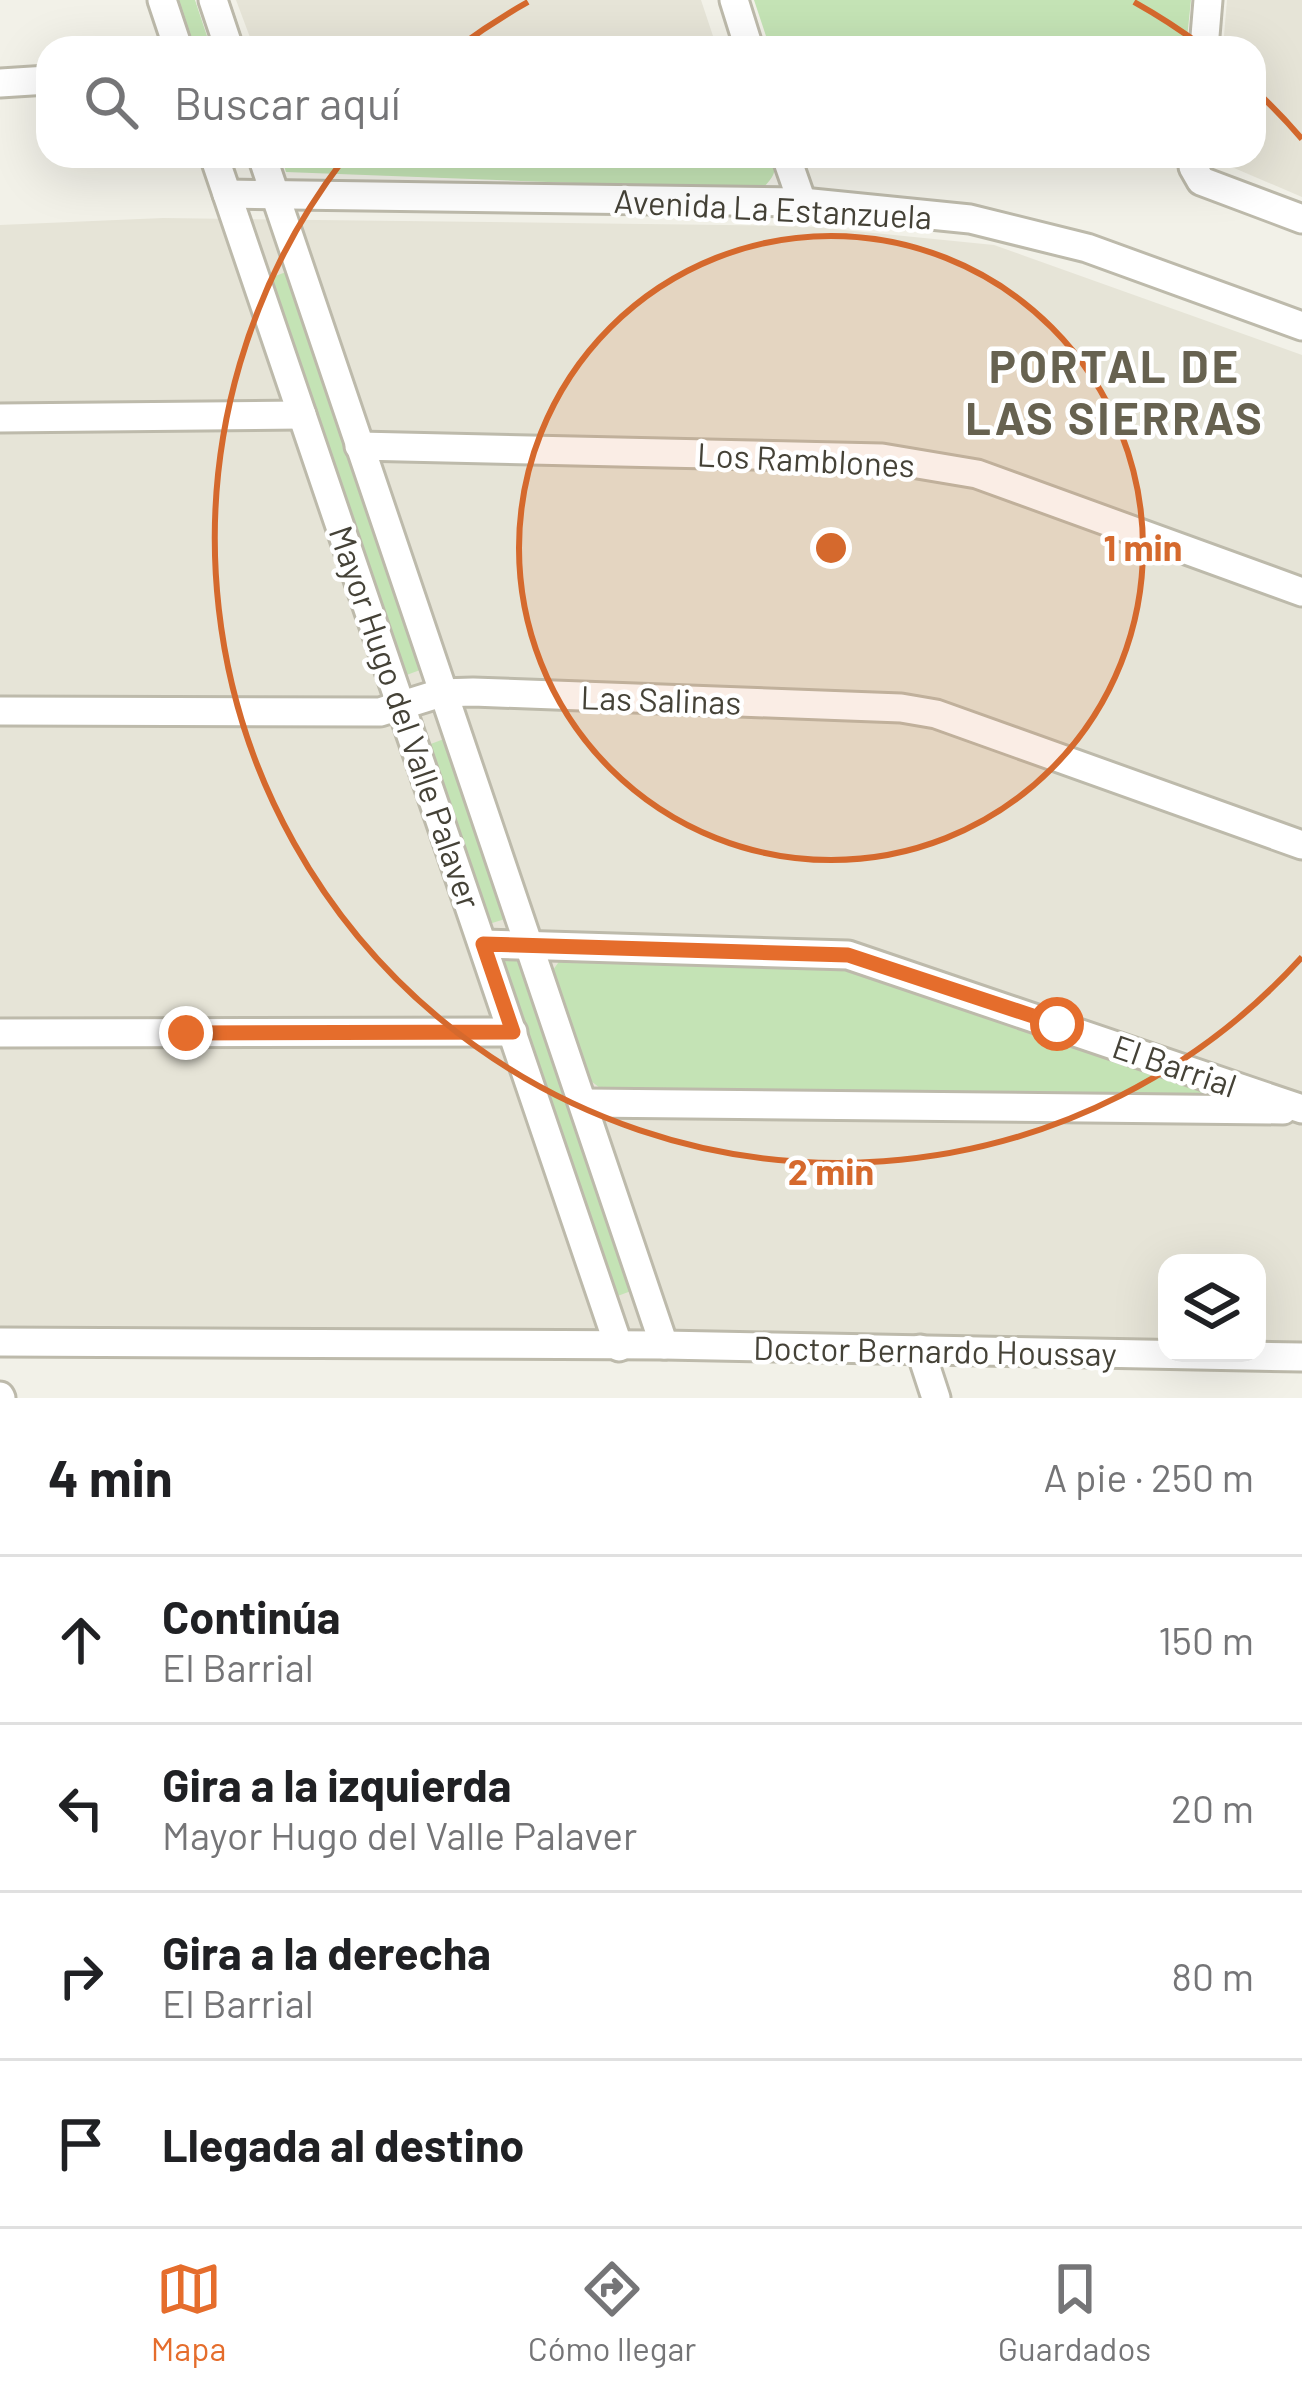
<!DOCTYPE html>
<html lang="es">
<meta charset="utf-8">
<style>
body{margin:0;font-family:Barlow,sans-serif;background:#f6f6f6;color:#202124}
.controls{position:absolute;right:36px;bottom:36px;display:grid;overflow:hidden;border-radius:24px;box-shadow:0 12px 48px #0002}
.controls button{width:108px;height:108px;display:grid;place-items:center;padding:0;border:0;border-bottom:3px solid #e0e0e0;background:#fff;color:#202124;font:60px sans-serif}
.stop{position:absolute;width:36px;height:36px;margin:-27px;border:9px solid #e56d2c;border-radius:50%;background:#fff}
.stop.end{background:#e56d2c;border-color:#fff;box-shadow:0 3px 12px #0008}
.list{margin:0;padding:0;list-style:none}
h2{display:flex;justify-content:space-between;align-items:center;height:156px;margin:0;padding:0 48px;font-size:51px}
h2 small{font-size:39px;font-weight:400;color:#757577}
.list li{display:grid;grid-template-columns:78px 1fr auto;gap:36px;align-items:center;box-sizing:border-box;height:168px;padding:0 48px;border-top:3px solid #e0e0e0}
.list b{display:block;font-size:45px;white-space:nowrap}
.list p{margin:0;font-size:39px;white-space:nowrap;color:#757577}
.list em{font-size:39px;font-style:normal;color:#757577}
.icon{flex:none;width:66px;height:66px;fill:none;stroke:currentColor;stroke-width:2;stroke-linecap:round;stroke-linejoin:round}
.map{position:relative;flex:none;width:1302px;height:1398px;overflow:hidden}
.search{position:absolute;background:#fff;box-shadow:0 12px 48px #0002;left:36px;right:36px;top:36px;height:132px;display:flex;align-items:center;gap:30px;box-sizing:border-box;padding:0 42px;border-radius:36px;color:#757577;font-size:45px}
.sheet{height:828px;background:#fff}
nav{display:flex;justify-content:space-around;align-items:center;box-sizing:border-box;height:168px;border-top:3px solid #e0e0e0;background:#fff;font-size:33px;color:#757577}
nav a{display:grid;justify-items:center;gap:6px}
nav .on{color:#e56d2c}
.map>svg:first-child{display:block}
</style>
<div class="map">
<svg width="1302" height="1398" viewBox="0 0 1302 1398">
<rect width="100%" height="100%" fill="#f2f1e8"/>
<g fill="#e6e4d7">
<path d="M236 0H701L717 48H254Z"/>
<path d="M1227 0H1302V197L1213 159V156H1254V48H1223Z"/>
<path d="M163 218 804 226 994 245 1302 355V1346L1257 1345V1263H1167V1343L675 1333 0 1327V225Z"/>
</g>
<g fill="#c4e3b5">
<path d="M177 0H195L211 48H193Z"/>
<path d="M754 0H1191L1186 48H770Z"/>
<path d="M281 156H774C778 172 772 179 761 190L286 172Z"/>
<path d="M286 272 420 670 404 676 270 278Z"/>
<path d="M444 739 505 919 489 924 428 745Z"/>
<path d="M563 956 835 963 1202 1086 1206 1097 1201 1102 600 1088 587 1078 553 970Z"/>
<path d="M517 957 631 1291 615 1297 501 962Z"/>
</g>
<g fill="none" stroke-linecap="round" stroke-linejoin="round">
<defs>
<g id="minor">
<path d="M162 0 178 48"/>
<path d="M213 0 229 48"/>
<path d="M734 0 749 48"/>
<path d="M1204 48 1208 0"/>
<path d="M0 83 48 80"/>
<path d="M214 156 619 1347"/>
<path d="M262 156 664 1345"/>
<path d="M786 156 802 202"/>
<path d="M1194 156 1193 167 1201 181 1302 219"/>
<path d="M227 194 802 202 970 219 1087 248 1302 326"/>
<path d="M0 418 302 415"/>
<path d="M359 446 882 458 977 474 1302 592"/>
<path d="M0 711 380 712 441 693 473 692 901 708 936 714 1302 845"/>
<path d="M483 944 848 955 1302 1109"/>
<path d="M0 1033 513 1032"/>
<path d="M585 1103 1283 1110"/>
<path d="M0 1342 664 1345 1302 1357"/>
<path d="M920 1349 936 1398"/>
<path d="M0 1396 1 1398"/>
</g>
</defs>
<use href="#minor" stroke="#bdbaab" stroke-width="33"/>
<use href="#minor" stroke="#fff" stroke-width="27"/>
</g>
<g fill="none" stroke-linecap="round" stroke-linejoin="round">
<path stroke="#e56d2c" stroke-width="15" d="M186 1033 513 1032 483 944 848 955 1057 1024"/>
</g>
<circle cx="831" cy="548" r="312" fill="#d5692d" fill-opacity=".12"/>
<g fill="none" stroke="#d5692d" stroke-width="6">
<circle cx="831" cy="548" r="312"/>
<path d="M1302 957A624 624 0 0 1 343 160M460 46A624 624 0 0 1 528 2M1134 2A624 624 0 0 1 1202 46M1257 92A624 624 0 0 1 1302 139"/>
</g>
<g text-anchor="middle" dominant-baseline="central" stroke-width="9" stroke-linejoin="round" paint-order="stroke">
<g font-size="33" fill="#454237" stroke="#fff">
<text transform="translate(773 208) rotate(3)">Avenida La Estanzuela</text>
<text transform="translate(806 459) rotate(3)">Los Ramblones</text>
<text transform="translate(661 699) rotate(2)">Las Salinas</text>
<text transform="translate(406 717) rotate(71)">Mayor Hugo del Valle Palaver</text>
<text transform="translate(1175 1065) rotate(19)">El Barrial</text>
<text transform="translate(935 1350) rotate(1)">Doctor Bernardo Houssay</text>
</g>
<g font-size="45" font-weight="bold" letter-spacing="3" fill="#676250" stroke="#fff">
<text x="1115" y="365">PORTAL DE<tspan x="1115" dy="52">LAS SIERRAS</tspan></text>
</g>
</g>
<circle cx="831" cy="548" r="18" fill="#d5692d" stroke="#fff" stroke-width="6"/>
<g font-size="36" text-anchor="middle" font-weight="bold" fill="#d5692d" stroke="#fff" stroke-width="9" stroke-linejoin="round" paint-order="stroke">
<text x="1143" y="561">1 min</text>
<text x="831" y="1185">2 min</text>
</g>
</svg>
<div class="controls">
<button><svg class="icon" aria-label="layers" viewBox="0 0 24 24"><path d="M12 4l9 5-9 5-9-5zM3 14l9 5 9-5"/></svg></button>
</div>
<div class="stop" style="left:1057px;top:1024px"></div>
<div class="stop end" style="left:186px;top:1033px"></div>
<div class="search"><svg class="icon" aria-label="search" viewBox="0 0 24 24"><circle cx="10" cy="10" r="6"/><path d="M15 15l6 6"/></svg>Buscar aquí</div>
</div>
<section class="sheet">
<h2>4 min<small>A pie · 250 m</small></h2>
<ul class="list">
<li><svg class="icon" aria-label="ahead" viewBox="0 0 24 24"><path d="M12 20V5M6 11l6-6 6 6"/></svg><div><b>Continúa</b><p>El Barrial</p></div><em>150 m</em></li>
<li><svg class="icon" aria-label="left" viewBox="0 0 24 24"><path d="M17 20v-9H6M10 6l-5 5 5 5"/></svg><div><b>Gira a la izquierda</b><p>Mayor Hugo del Valle Palaver</p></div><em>20 m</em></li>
<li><svg class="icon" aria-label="right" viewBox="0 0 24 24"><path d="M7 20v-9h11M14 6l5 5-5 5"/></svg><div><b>Gira a la derecha</b><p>El Barrial</p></div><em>80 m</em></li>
<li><svg class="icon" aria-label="arrive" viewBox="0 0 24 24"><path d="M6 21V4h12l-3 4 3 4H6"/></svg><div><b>Llegada al destino</b></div></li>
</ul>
</section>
<nav>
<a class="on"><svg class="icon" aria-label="map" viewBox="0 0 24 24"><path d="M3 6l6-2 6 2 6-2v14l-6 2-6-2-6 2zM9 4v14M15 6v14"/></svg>Mapa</a>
<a><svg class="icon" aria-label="directions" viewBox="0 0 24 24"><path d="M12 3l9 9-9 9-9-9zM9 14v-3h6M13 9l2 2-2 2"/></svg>Cómo llegar</a>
<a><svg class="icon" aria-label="saved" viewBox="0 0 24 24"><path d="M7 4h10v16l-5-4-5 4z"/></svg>Guardados</a>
</nav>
